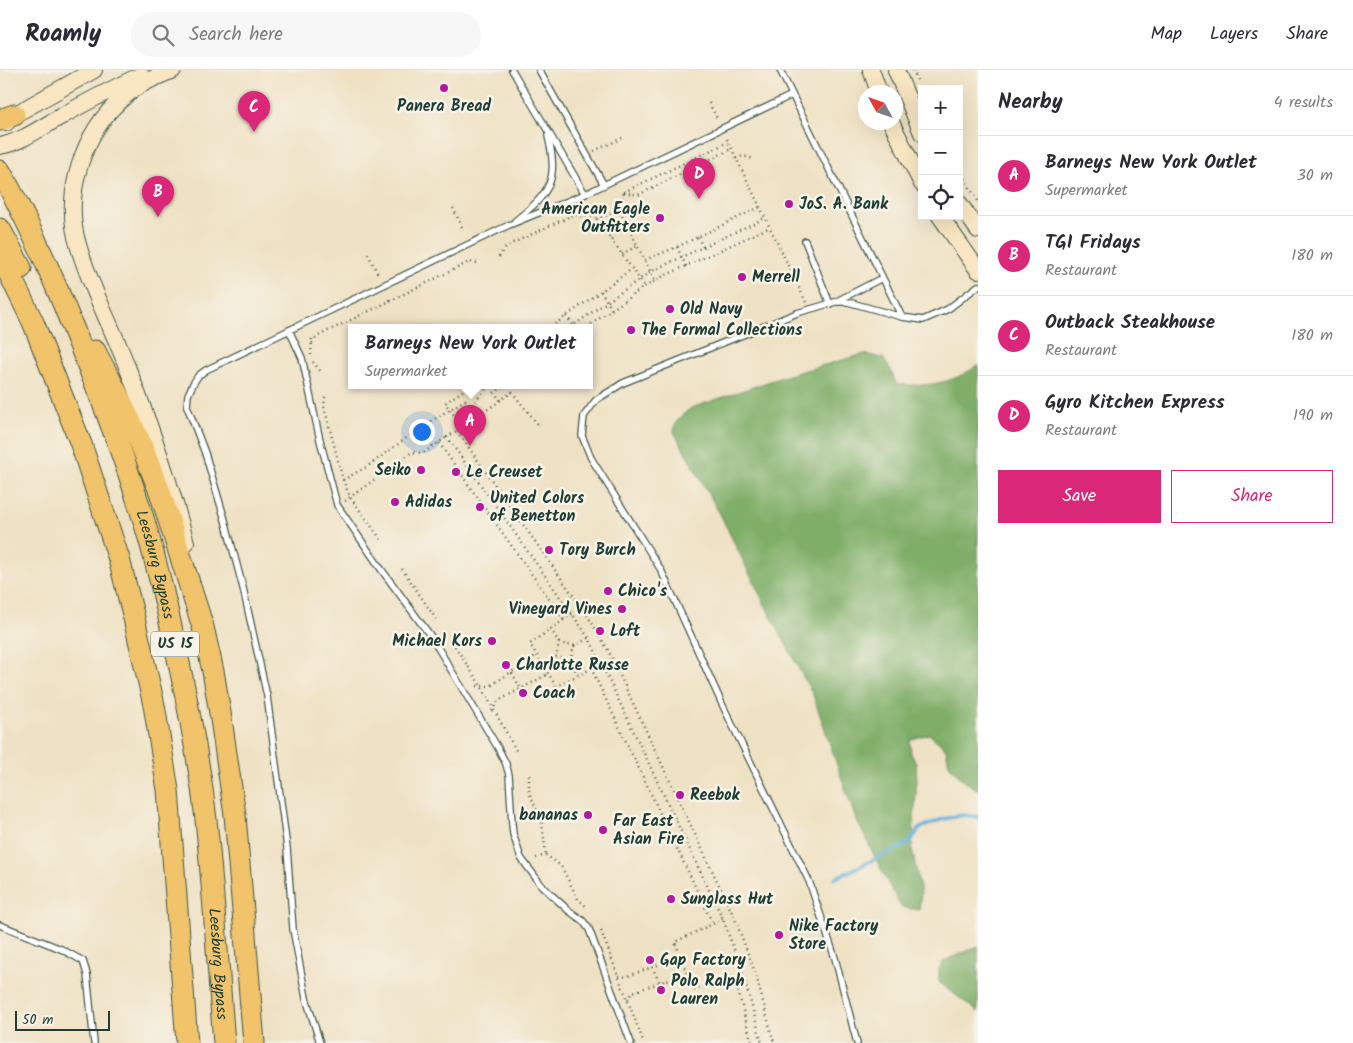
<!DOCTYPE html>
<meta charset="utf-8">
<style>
body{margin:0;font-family:Kalam,sans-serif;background:#f7f7f7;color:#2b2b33}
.controls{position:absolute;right:15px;top:15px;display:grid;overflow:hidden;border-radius:0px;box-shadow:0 5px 20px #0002}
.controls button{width:45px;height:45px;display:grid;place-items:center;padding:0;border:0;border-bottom:1px solid #e1e1e2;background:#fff;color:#2b2b33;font:25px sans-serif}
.compass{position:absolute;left:858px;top:15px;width:45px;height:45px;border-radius:50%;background:#fff;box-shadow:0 5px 20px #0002;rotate:310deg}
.scale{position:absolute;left:15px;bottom:12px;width:95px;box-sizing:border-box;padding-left:5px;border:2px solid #1f3d34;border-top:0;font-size:14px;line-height:18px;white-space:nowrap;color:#1f3d34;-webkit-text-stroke:4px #f7f3e8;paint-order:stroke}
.you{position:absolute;left:421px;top:361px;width:18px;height:18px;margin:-12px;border:4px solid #fff;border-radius:50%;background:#1a73e8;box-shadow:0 0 0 8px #1a73e833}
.badge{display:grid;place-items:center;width:32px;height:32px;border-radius:50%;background:#db2777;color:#fff;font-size:16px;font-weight:700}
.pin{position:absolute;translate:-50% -41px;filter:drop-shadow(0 1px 2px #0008)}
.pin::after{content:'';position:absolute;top:26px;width:18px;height:15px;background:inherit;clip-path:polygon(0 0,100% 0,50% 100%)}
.popup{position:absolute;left:348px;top:254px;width:245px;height:65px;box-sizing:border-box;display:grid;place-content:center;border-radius:0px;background:#fff;filter:drop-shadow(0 1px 4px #0005);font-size:16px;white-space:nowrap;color:#7c7c81}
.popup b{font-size:19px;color:#2b2b33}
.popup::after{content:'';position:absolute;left:50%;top:100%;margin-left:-10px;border:10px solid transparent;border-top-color:#fff}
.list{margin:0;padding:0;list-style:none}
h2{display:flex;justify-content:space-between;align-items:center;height:65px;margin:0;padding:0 20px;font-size:21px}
h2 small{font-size:16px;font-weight:400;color:#7c7c81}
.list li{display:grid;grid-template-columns:32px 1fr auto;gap:15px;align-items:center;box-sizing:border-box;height:80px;padding:0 20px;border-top:1px solid #e1e1e2}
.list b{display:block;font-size:19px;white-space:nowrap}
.list p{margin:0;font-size:16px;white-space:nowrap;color:#7c7c81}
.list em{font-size:16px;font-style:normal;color:#7c7c81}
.actions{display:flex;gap:10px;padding:15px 20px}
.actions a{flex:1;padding:11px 0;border:1px solid #db2777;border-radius:0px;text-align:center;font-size:18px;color:#db2777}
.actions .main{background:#db2777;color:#fff}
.icon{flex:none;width:28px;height:28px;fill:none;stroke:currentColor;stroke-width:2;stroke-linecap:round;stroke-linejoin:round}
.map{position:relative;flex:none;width:978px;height:973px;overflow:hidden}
header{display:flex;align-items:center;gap:30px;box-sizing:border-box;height:70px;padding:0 25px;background:#fff;border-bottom:1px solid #e1e1e2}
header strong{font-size:24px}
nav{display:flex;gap:28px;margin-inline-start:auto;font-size:18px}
.search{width:350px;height:45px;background:#f7f7f7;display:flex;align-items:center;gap:12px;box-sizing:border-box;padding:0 18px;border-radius:28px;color:#7c7c81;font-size:19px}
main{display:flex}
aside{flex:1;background:#fff}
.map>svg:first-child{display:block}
</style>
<header>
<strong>Roamly</strong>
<div class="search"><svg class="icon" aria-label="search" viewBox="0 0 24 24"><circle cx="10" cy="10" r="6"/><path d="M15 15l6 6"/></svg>Search here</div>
<nav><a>Map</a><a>Layers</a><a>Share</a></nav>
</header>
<main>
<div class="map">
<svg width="978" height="973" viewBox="0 0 978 973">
<rect width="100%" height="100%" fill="#f7f3e8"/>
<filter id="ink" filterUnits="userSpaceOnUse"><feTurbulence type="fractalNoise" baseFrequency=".02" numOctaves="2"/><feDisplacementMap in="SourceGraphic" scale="10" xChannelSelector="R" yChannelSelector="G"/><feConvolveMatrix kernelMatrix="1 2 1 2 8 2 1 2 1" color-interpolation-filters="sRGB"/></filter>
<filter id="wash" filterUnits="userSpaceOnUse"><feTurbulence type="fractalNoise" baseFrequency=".0096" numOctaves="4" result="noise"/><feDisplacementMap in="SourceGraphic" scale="20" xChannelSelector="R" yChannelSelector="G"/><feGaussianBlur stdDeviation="1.12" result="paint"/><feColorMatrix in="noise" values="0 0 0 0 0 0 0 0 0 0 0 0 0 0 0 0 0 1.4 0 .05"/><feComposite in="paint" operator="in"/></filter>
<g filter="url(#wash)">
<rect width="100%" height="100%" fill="#efe1c3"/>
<g fill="#7fae67" stroke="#4f764e">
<path d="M864 284 883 288 891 300 896 314C927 317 952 314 978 295V720L964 711 949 695 946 679 929 664 910 670 911 684 916 693 917 711 912 778 921 823 919 840 901 837 888 813 855 747 813 625 764 533 721 446 674 362C674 350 683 345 691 338L788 305Z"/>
<path d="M978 876V942L939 912V899L944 891Z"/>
</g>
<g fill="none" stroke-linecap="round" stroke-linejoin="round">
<path stroke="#58acd4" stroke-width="4" d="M835 808 909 773 920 758 943 749 964 745 978 747"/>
</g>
</g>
<g filter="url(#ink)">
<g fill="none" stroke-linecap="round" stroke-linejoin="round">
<defs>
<g id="lane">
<path d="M512 0 585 124"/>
<path d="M539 0 604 115"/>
<path d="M780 0 902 247 923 250 948 239 978 216"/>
<path d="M515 151C550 123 559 111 548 66"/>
<path d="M805 171 830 234"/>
<path d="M837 231 882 208"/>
<path d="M289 260 302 288 320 370 337 435 381 499 432 568 498 678 506 694 509 705 512 754 513 764 521 788 542 816 568 840 583 851 589 859 631 973"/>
<path d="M0 855 61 879 83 891 87 904 94 973"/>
<path d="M320 973 306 928 293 859 287 778 267 626 243 518 225 450 205 383 187 336 188 325 193 314 198 306 206 300 509 155 585 124 792 25"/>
<path d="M857 973 835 888 809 811 722 634 661 500 591 388 582 366 584 346 596 330 623 313 797 243 835 232H848L902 247"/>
</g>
<g id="secondary">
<path d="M173 0C156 7 138 14 124 27 82 62 62 126 79 178 91 218 111 255 126 294 149 352 170 412 186 473"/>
<path d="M871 0 879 22"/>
<path d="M896 0 922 63"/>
<path d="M891 52 922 114"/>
<path d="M6 53 14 45 94 0"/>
<path d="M0 76C22 72 43 56 62 46 88 31 114 18 141 5"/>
<path d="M959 133 978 160"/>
<path d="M940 146 978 200"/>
</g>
<g id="highway">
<path d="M0 50 14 45"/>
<path id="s1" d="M0 101C34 161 60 224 85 288 104 335 122 381 137 429 155 483 167 538 179 593 190 645 200 697 206 750 214 824 218 899 224 973"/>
<path d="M0 159 21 198"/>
<path d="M0 185 33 252 81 374 119 489 133 544 154 635 168 720 187 973"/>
<path d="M95 281 116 321 140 372 160 422 203 557 213 601 221 649 235 745 254 973"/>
</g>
</defs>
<use href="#lane" stroke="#3e5649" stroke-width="8"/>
<use href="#secondary" stroke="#3e5649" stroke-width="18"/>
<use href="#highway" stroke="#3e5649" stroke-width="23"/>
<g stroke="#3e5649" stroke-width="2.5" stroke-dasharray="1 4" stroke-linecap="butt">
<path d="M913 0 917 10"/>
<path d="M709 33 718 50"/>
<path d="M727 69 806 232"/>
<path d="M594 81 622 68"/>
<path d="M736 88 743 86 754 89"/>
<path d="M959 100 978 131"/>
<path d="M624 122 638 125 731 79"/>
<path d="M624 122 728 72"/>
<path d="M618 137 655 211"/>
<path d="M453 138 462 157"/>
<path d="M597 149 645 217"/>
<path d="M698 167 703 177"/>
<path d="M610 168 627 156"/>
<path d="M677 177 686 196"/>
<path d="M368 184 378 204"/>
<path d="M622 184 637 176"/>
<path d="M499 187 503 180 513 173 575 144C597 153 612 147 624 127L623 119"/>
<path d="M645 190 677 177 760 137"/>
<path d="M601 221 612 240"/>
<path d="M390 231 469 192 479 193"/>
<path d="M566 246 575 257"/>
<path d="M551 257 632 199"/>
<path d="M571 257 650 202 765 148"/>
<path d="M587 257 641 219 662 207 770 157"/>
<path d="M312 273 317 267 326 262 390 231V227"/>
<path d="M311 285 312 268"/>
<path d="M313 292 322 303"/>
<path d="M471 315 445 333 463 357 447 367 589 568 723 849 743 904 762 973"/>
<path d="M325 327 324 336 343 410 350 427 382 471"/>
<path d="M501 330 494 323 506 315"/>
<path d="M463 357 512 322 540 357"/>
<path d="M457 361 589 548 607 578 735 849 755 902 774 973"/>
<path d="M439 373 564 550"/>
<path d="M433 376 420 358 465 330 471 336 489 315"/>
<path d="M343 410 368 396 420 358"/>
<path d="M345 431 412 382 423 383 447 367"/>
<path d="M402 499 436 549"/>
<path d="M572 544 530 574 556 616 601 594"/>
<path d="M551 559 559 573"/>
<path d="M452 572 481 616 518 684"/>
<path d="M574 576 589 568"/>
<path d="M570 591 578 604"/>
<path d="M543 595 556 587 570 591 574 576 559 573 556 587"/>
<path d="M591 598 713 854"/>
<path d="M512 603 521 619"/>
<path d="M477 616H490L537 585"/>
<path d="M492 641 498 631 548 604"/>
<path d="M529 705V722L542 753 546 785"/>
<path d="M536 788 546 785 561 796 578 829 588 838"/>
<path d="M723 849 675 872 694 920 743 904"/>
<path d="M601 861 644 973"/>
<path d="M652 897 660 913"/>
<path d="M619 906 626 907 681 886"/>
<path d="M734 907 752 973"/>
<path d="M628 929 633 922 688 903"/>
</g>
<use href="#lane" stroke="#fff" stroke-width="5.5"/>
<use href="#secondary" stroke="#f9e7c3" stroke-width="16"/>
<use href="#highway" stroke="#f1c36a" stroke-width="21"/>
</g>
</g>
<g fill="#b5179e" stroke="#f7f3e8" stroke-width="2">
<circle cx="444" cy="18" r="5"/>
<circle cx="789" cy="134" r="5"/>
<circle cx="660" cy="148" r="5"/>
<circle cx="742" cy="207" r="5"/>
<circle cx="670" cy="239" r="5"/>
<circle cx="631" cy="260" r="5"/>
<circle cx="421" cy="400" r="5"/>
<circle cx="456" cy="402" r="5"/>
<circle cx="395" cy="432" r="5"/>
<circle cx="480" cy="437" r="5"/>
<circle cx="549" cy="480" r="5"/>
<circle cx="608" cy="521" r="5"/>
<circle cx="622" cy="539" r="5"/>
<circle cx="600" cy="561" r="5"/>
<circle cx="492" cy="571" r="5"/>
<circle cx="506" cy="595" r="5"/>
<circle cx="523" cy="623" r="5"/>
<circle cx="680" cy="725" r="5"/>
<circle cx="588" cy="745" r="5"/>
<circle cx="603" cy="760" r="5"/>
<circle cx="671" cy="829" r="5"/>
<circle cx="779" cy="865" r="5"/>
<circle cx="650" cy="890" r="5"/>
<circle cx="661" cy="920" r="5"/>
</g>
<g text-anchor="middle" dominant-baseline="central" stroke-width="5" stroke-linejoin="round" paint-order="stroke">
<rect fill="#f7f3e8" stroke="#60746a" stroke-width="1" x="151" y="561.5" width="48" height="25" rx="4"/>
<g font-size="15" font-weight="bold" fill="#1f3d34">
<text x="175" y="574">US 15</text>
</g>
<g font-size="16" font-weight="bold" fill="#1f3d34" stroke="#f7f3e8" text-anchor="start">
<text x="444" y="36" text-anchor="middle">Panera Bread</text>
<text x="799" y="134">JoS. A. Bank</text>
<text x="650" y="139" text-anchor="end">American Eagle<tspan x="650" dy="18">Outfitters</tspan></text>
<text x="752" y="207">Merrell</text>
<text x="680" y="239">Old Navy</text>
<text x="641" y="260">The Formal Collections</text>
<text x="411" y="400" text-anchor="end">Seiko</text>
<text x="466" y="402">Le Creuset</text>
<text x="490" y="428">United Colors<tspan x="490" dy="18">of Benetton</tspan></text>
<text x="405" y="432">Adidas</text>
<text x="559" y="480">Tory Burch</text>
<text x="618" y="521">Chico's</text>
<text x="612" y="539" text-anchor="end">Vineyard Vines</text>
<text x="610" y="561">Loft</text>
<text x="482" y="571" text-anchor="end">Michael Kors</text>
<text x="516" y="595">Charlotte Russe</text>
<text x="533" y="623">Coach</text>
<text x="690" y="725">Reebok</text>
<text x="578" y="745" text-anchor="end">bananas</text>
<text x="613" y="751">Far East<tspan x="613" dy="18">Asian Fire</tspan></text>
<text x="681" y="829">Sunglass Hut</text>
<text x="789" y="856">Nike Factory<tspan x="789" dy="18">Store</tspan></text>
<text x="660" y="890">Gap Factory</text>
<text x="671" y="911">Polo Ralph<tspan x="671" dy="18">Lauren</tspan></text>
</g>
<g font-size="16" fill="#1f3d34" stroke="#f7f3e8">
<text stroke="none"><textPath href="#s1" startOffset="424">Leesburg Bypass</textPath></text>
<text stroke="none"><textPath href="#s1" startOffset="829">Leesburg Bypass</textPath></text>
</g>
</g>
</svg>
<div class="controls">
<button>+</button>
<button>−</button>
<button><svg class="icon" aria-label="locate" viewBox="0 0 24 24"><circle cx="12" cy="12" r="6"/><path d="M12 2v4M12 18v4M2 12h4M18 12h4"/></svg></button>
</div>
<svg class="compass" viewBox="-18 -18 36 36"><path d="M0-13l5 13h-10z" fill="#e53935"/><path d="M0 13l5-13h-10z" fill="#7c7c81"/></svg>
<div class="scale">50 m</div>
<div class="you"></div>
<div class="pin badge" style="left:470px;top:376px">A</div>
<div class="popup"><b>Barneys New York Outlet</b>Supermarket</div>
<div class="pin badge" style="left:158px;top:147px">B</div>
<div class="pin badge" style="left:254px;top:62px">C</div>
<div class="pin badge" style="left:699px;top:129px">D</div>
</div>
<aside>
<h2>Nearby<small>4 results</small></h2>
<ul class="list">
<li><span class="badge">A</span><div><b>Barneys New York Outlet</b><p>Supermarket</p></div><em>30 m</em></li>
<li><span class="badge">B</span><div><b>TGI Fridays</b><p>Restaurant</p></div><em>180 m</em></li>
<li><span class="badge">C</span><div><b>Outback Steakhouse</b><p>Restaurant</p></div><em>180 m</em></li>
<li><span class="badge">D</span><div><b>Gyro Kitchen Express</b><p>Restaurant</p></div><em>190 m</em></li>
</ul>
<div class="actions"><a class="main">Save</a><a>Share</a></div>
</aside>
</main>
